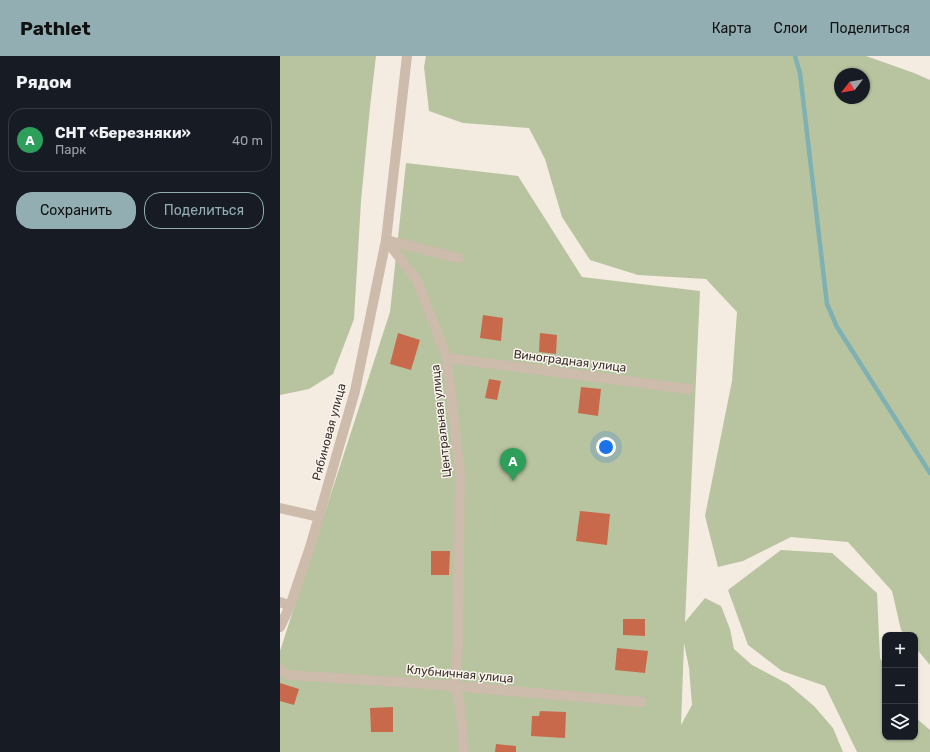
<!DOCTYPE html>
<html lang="ru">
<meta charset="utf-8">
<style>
body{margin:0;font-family:Rubik,sans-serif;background:#242831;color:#f1f3f6}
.controls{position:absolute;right:12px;bottom:12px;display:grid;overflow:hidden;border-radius:8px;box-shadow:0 1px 3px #0004}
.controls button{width:36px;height:36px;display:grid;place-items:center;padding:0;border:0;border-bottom:1px solid #363941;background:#171b24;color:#f1f3f6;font:20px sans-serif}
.compass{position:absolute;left:554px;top:12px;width:36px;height:36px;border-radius:50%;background:#171b24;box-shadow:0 1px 3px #0004;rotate:239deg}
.you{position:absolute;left:326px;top:391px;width:14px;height:14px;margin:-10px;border:3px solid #fff;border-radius:50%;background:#1a73e8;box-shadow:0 0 0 6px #1a73e833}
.badge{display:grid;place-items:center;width:26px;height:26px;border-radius:50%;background:#92aeb2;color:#fff;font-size:13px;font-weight:700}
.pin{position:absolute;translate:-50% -33px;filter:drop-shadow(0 1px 2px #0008)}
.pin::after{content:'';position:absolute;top:21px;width:14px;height:12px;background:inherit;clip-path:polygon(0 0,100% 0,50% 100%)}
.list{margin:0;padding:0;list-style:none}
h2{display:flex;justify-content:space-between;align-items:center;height:52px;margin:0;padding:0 16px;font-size:17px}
h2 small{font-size:13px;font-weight:400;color:#9ea1a6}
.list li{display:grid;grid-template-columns:26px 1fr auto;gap:12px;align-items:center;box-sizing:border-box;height:64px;margin:0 8px 8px;padding:0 8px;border:1px solid #363941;border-radius:16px}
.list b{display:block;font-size:15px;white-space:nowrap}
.list p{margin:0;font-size:13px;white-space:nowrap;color:#9ea1a6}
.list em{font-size:13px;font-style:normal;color:#9ea1a6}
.actions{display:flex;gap:8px;padding:12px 16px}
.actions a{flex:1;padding:9px 0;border:1px solid #92aeb2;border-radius:16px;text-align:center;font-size:14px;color:#92aeb2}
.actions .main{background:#92aeb2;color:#111}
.icon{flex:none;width:22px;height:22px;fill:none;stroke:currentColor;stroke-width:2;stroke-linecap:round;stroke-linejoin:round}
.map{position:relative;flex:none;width:650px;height:696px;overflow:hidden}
header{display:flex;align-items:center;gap:24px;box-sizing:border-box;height:56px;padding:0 20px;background:#92aeb2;color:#111}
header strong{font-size:19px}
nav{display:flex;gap:22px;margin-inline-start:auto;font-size:14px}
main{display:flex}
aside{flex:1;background:#171b24}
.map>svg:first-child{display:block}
</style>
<header>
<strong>Pathlet</strong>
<nav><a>Карта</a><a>Слои</a><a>Поделиться</a></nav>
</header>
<main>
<aside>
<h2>Рядом<small></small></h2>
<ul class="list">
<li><span class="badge" style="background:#2e9e5b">A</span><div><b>СНТ «Березняки»</b><p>Парк</p></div><em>40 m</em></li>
</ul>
<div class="actions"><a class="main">Сохранить</a><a>Поделиться</a></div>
</aside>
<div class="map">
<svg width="650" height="696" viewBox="0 0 650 696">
<rect width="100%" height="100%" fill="#f4ebe1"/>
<g fill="#b8c4a0" fill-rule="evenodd">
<path d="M0 0H96L90 51 81 145 74 263 53 318 29 333 0 339Z"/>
<path d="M146 0H586L634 17 650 24V609L635 591V579H625L621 574 612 535 568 486 511 481 463 505 438 511 425 460 452 325 457 256 426 223 358 219 310 204 282 161 265 103 249 72 183 67 149 55 144 11ZM560 18H584V42H560Z"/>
<path d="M126 107 238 120 302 221 420 235 405 566 425 542 441 550 450 573 454 593 472 609 508 628 534 650 553 672 563 696H0V595L110 256ZM404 587 409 612 412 649 401 669Z"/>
<path d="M501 494 552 497 597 537 600 602 605 611V681H635V661L650 674V696H577L545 630 502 615 468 589 448 534Z"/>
</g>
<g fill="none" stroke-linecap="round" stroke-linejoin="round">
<path stroke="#7fb0b2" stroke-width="4.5" d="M515 0 520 17 547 248 557 271 650 417"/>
</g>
<g fill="#c8694b">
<path d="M203 259 223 262 221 285 200 282Z"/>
<path d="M118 277 140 284 131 314 110 308Z"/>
<path d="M260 277 277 279 276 298 259 296Z"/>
<path d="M209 323 221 325 217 344 205 342Z"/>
<path d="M301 331 321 333 318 360 298 357Z"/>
<path d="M300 455 330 458 327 489 296 485Z"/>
<path d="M151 495H170L169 519H151Z"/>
<path d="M343 563H365V580L343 579Z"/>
<path d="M337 592 368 595 365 617 335 614Z"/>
<path d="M0 627 19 633 14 649 0 645Z"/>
<path d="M113 651V676H91L90 652Z"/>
<path d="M260 655 286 656 285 682 251 680 252 660H259Z"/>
<path d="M216 688 236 690V696H215Z"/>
</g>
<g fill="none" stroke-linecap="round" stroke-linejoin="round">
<g stroke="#cdbbac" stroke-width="10">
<path d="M106 184 137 224 167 302 180 416 178 590 175 630 180 648 184 696"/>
<path d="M106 184 179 202"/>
<path d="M167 302 409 333"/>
<path d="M0 452 39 461"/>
<path d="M0 546 10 550"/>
<path d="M0 571 10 550 31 488 75 335 106 184 127 0"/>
<path d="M0 613 8 619 149 628 361 646"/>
</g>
</g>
<g text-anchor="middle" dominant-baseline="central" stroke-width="3" stroke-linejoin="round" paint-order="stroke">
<g font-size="12" fill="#3b302b" stroke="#fbf5ee">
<text transform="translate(290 305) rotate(7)">Виноградная улица</text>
<text transform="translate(161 365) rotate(-96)">Центральная улица</text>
<text transform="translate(49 376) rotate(-75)">Рябиновая улица</text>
<text transform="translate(180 618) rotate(5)">Клубничная улица</text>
</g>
</g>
</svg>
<div class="controls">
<button>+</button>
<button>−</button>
<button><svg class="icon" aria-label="layers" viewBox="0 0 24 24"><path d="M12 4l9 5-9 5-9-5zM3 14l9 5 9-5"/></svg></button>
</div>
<svg class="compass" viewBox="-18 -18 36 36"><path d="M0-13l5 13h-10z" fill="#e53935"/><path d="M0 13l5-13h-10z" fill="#9ea1a6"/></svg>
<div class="you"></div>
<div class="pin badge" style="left:233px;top:425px;background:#2e9e5b">A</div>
</div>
</main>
